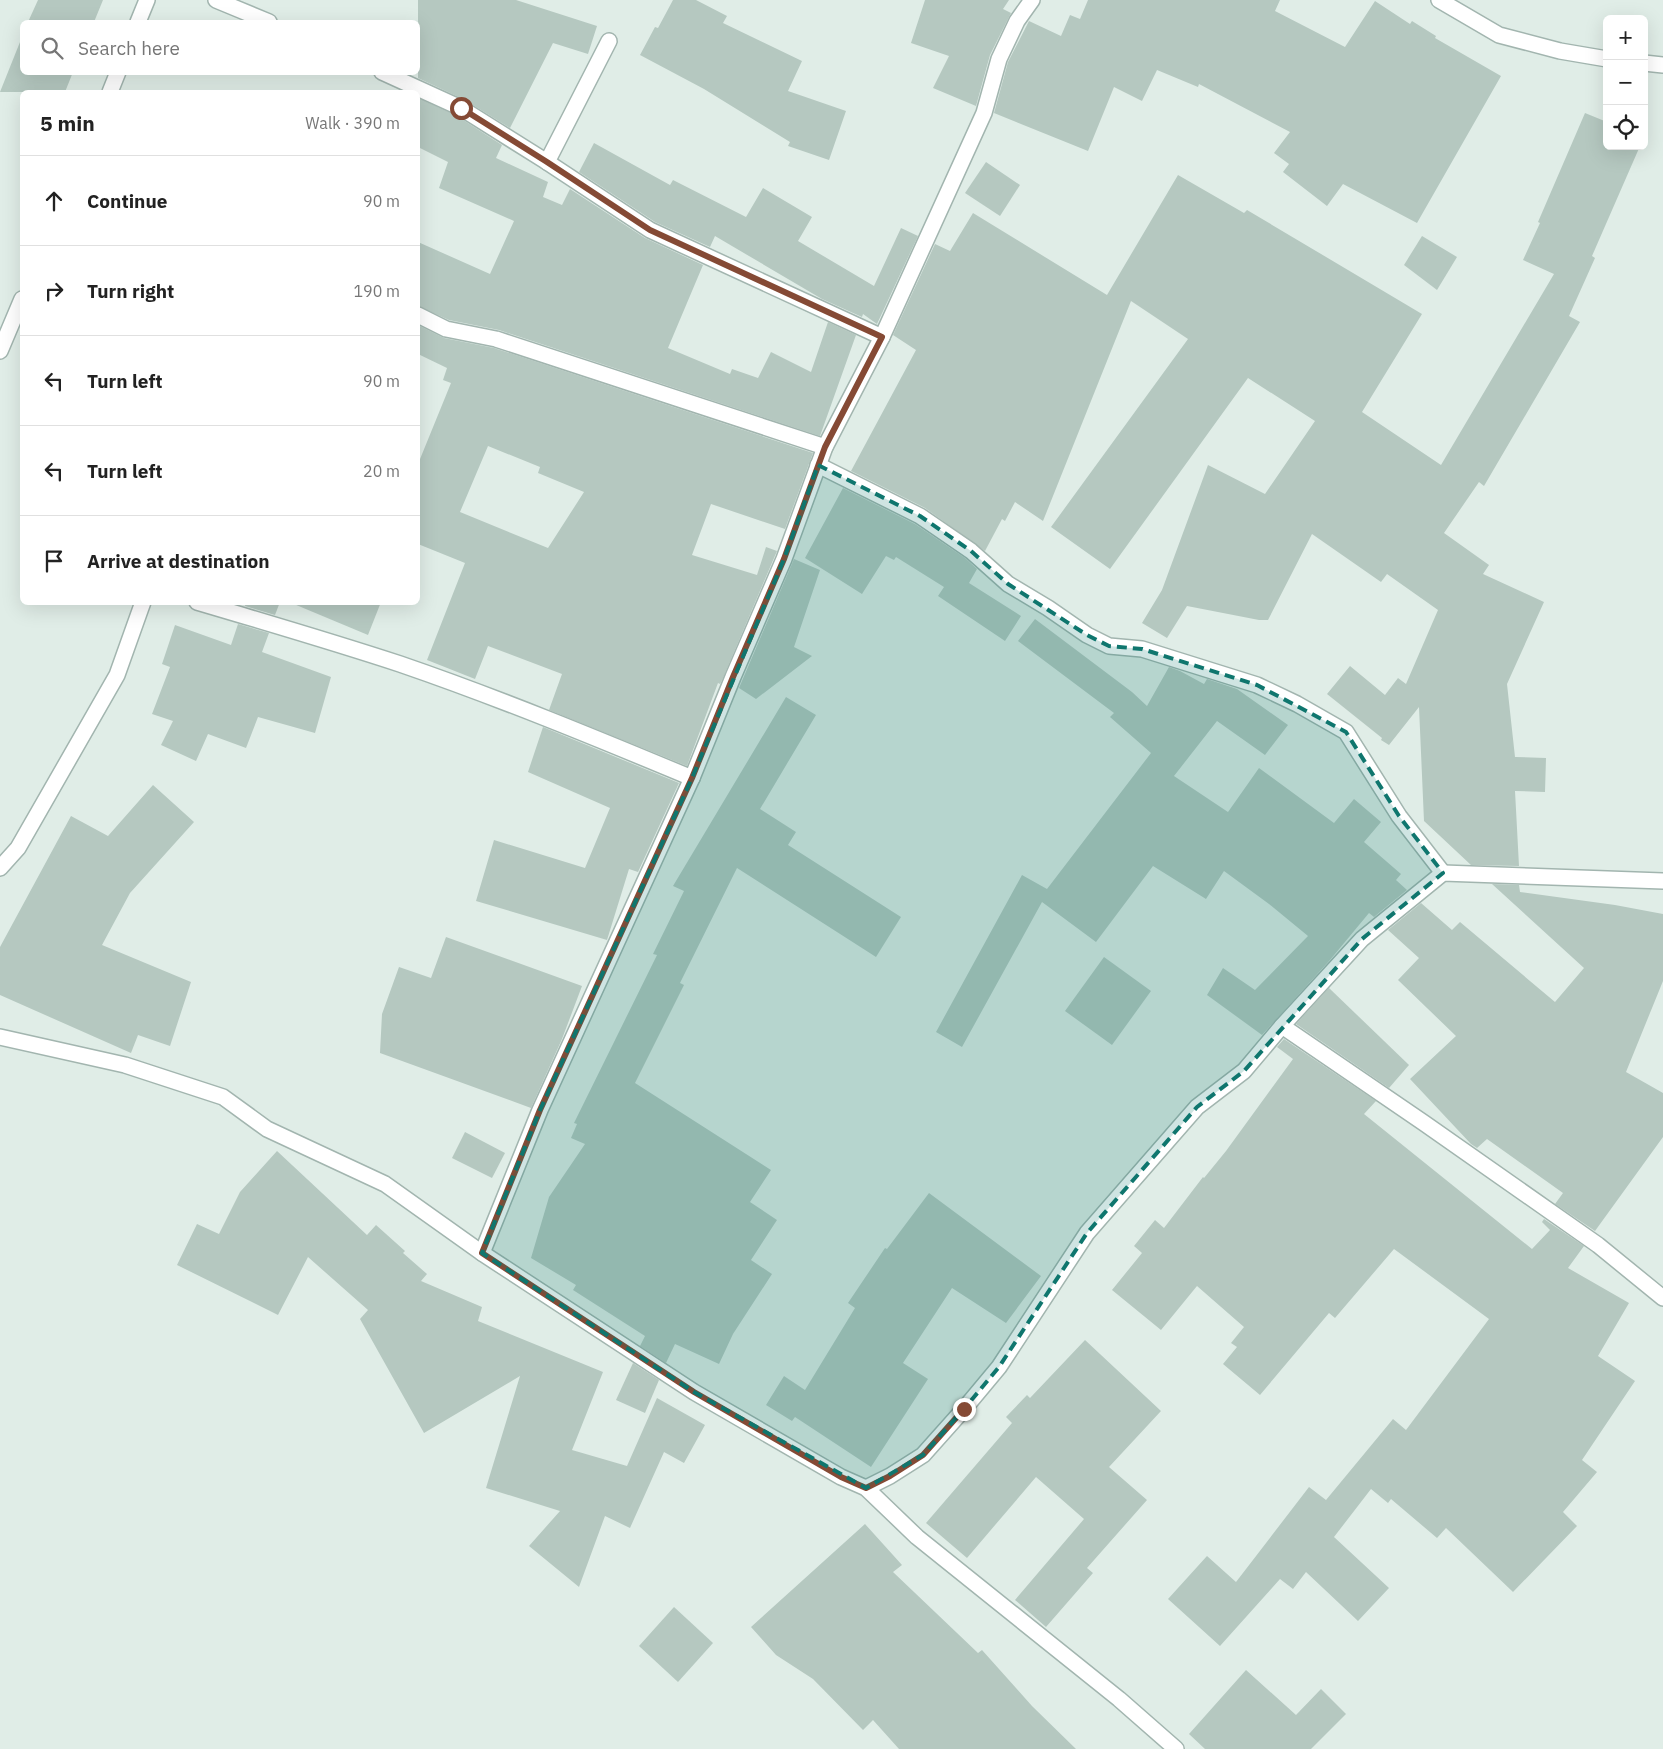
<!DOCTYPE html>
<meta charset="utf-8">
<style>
body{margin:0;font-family:"IBM Plex Sans",sans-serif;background:#f6f6f6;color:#222}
.controls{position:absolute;right:15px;top:15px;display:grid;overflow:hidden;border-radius:8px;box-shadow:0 5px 20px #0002}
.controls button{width:45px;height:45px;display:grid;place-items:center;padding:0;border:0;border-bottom:1px solid #e0e0e0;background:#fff;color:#222;font:25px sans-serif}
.stop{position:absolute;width:15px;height:15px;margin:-11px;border:4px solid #854a35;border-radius:50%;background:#fff}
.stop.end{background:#854a35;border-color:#fff;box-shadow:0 1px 5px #0008}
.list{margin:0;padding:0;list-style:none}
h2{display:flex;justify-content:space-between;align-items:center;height:65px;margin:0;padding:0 20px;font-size:21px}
h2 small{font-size:16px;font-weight:400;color:#767676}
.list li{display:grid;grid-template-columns:32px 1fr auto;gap:15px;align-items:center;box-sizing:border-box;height:90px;padding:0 20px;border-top:1px solid #e0e0e0}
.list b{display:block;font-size:19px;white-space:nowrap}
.list em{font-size:16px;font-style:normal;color:#767676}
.icon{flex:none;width:28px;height:28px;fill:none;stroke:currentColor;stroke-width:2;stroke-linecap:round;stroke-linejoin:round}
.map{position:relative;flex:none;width:1663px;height:1749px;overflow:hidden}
.search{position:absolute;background:#fff;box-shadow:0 5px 20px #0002;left:20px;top:20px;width:400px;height:55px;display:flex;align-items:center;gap:12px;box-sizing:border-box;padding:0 18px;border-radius:8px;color:#767676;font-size:19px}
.panel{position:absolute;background:#fff;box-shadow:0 5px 20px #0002;left:20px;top:90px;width:400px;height:515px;border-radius:8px}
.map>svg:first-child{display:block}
</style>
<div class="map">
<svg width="1663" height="1749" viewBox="0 0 1663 1749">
<rect width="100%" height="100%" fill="#e0ede7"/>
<g fill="#b5c8c0" fill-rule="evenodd">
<path d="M38 0H103L94 22H28Z"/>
<path d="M418 0H516L597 26 588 54 553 43 510 128 465 100 418 78Z"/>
<path d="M673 0H696L727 16 723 23 802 61 788 91 846 111 829 160 788 146 790 142 704 89 640 55 655 27 658 28Z"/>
<path d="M925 0H1009L1003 9 1011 13 990 55 976 106 933 88 949 56 911 43Z"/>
<path d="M1088 0H1280L1275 11 1345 47 1375 1 1410 24 1412 21 1436 36 1435 38 1501 76 1417 223 1343 184 1327 206 1283 172 1289 164 1274 153 1290 132 1199 84 1198 87 1157 70 1142 101 1114 87 1088 151 994 113 1008 62 1029 21 1061 36 1070 15 1080 19Z"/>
<path d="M22 37V72H73L65 92H0Z"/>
<path d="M418 98 457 116 502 145 496 158 548 182 543 197 562 205 570 189 645 238 703 265 668 348 730 374 732 369 758 378 771 352 811 372 828 322 856 335 820 436 499 330 449 320 418 306V242L490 274 514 221 439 188 448 162 418 147Z"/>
<path d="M1585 113 1607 122V146H1640L1592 256 1595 258 1569 316 1580 322 1484 486 1479 482 1444 533 1489 565 1483 574 1544 602 1507 684 1515 757 1546 758 1545 792 1515 791 1519 866 1471 865 1424 821 1419 707 1389 745 1381 740 1382 738 1327 694 1350 666 1385 695 1398 678 1406 684 1438 610 1387 574 1381 582 1312 534 1268 620H1259L1187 606 1167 638 1142 623 1162 590 1208 465 1265 494 1315 421 1248 378 1110 569 1051 527 1188 339 1131 301 1043 521 1015 502 1005 521 1002 519 985 551 925 508 851 471 916 350 893 335 935 244 950 251 973 213 1107 295 1178 175 1244 213 1247 210 1422 314 1362 412 1441 465 1554 274 1523 260 1540 223 1538 222Z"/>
<path d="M594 143 670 185 673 180 746 217 763 188 812 217 798 241 874 286 901 228 918 236 877 324 863 314 862 317 822 299 715 236 710 247 655 222 579 172Z"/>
<path d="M986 162 1020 185 1000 216 965 193Z"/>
<path d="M1422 236 1457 257 1437 290 1404 265Z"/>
<path d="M418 325 444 338 494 348 813 453 785 529 711 504 692 555 757 575 766 547 777 551 723 678 720 684 718 683 687 766 549 710 562 674 488 646 475 679 427 660 465 563 418 544V464L451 383 443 380 447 368 418 354ZM488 446 540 467 538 473 584 492 548 548 460 512Z"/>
<path d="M843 488 915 524 965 558 977 569 969 583 1021 616 1005 641 938 596 944 587 896 557 894 560 886 556 862 594 805 558Z"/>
<path d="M794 559 820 570 794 647 812 656 756 699 739 688Z"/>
<path d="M246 602H280L275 615 245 606Z"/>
<path d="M289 602H381L368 635Z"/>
<path d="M1035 619 1132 692 1147 706 1169 667 1180 671 1204 684 1207 679 1237 689 1288 725 1265 755 1217 721 1174 776 1228 812 1259 768 1334 823 1354 799 1381 822 1364 842 1401 874 1396 880 1407 890 1374 917 1369 913 1330 960 1262 1035 1207 995 1223 968 1255 990 1308 936 1269 904 1224 871 1206 899 1153 866 1096 942 1042 902 962 1047 936 1032 1022 875 1047 889 1151 753 1110 717 1114 713 1018 641Z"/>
<path d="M238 624 269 633 262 652 331 677 315 733 258 717 246 748 208 734 196 761 161 745 173 721 152 714 170 667 162 664 175 625 231 645Z"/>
<path d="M786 697 816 715 760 809 796 832 788 845 901 917 876 957 737 868 680 983 684 985 635 1083 771 1170 750 1202 777 1220 751 1260 772 1274 733 1334 719 1364 675 1344 666 1363 640 1346 645 1336 573 1290 576 1285 531 1258 549 1197 585 1144 571 1138 577 1124 574 1123 657 955 653 954 684 891 673 886Z"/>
<path d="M543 727 679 783 638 872 629 869 607 940 476 901 494 840 585 868 610 808 528 772Z"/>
<path d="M153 785 194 822 130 893 102 945 191 982 170 1046 138 1035 131 1053 0 995V947L71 816 108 836Z"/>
<path d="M1492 884 1519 885 1520 892 1615 905 1663 914V981L1626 1072 1663 1093V1137L1595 1231 1555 1204 1563 1193 1487 1139 1477 1148 1471 1144 1410 1079 1456 1036 1398 980 1419 958 1388 930 1421 903 1452 930 1460 922 1555 1002 1584 968Z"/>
<path d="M446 937 582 986 562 1039 531 1108 380 1053 382 1014 399 967 431 978Z"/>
<path d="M1104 957 1151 991 1112 1045 1065 1011Z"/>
<path d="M1329 988 1409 1065 1389 1088 1296 1024Z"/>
<path d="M1284 1039 1376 1101 1364 1114 1532 1249 1550 1230 1542 1222 1544 1219 1584 1246 1568 1268 1629 1303 1598 1356 1635 1381 1582 1460 1597 1472 1563 1512 1577 1526 1513 1592 1446 1528 1437 1538 1391 1499 1388 1503 1371 1489 1334 1537 1389 1588 1358 1621 1306 1572 1293 1589 1280 1579 1220 1646 1168 1599 1207 1556 1236 1582 1309 1487 1326 1500 1393 1419 1406 1430 1489 1319 1394 1249 1335 1318 1329 1313 1260 1395 1223 1364 1237 1347 1231 1343 1244 1327 1197 1286 1161 1330 1112 1290 1142 1253 1134 1246 1155 1220 1164 1228 1203 1177 1204 1178 1226 1151 1293 1059 1277 1047Z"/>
<path d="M465 1132 505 1153 492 1178 452 1158Z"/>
<path d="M277 1151 367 1235 376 1225 405 1251 403 1253 427 1274 421 1281 482 1307 478 1321 603 1372 572 1450 627 1466 657 1398 705 1425 684 1463 664 1452 630 1528 605 1516 579 1587 529 1546 560 1511 486 1488 520 1376 424 1433 360 1319 368 1310 308 1257 278 1315 177 1265 197 1224 219 1234 240 1192Z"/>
<path d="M929 1193 1041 1276 1006 1323 952 1288 903 1363 928 1379 871 1467 795 1417 792 1421 766 1405 784 1376 805 1390 855 1308 848 1303 885 1248 887 1249Z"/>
<path d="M1085 1340 1161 1411 1109 1467 1147 1500 1087 1568 1093 1573 1046 1627 1015 1600 1084 1519 1036 1477 967 1558 926 1523 1012 1423 1006 1417 1027 1395 1030 1398Z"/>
<path d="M633 1363 659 1380 645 1413 616 1400Z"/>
<path d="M865 1524 902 1565 893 1572 978 1653 982 1650 1032 1706 1076 1749H899L873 1720 863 1730 813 1679 776 1655 751 1627Z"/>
<path d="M674 1607 713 1643 678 1682 639 1646Z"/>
<path d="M1246 1670 1296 1715 1321 1689 1346 1714 1311 1749H1205L1189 1734Z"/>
</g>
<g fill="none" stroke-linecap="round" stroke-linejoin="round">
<defs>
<g id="minor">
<path d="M216 0 269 22"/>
<path d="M1439 0 1499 35 1560 51 1607 59"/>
<path d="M1644 63 1663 65"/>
<path d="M382 72 461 108 547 162 650 230 882 337"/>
<path d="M547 162 609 41"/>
<path d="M418 315 446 329 496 339 825 447"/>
<path d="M818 465 920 516 971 551 1008 584 1048 608 1087 635 1109 646 1142 649 1257 685 1297 704 1346 732 1399 816 1443 873"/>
<path d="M197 602C265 622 333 642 400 664 499 698 596 738 692 778"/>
<path d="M0 868 18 848 117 675 143 602"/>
<path d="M1282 1026 1424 1123 1598 1245 1663 1298"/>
<path d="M0 1037 125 1065 223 1097 267 1129 385 1184 482 1253 694 1392 841 1477 866 1488 917 1537 1119 1699 1176 1749"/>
<path d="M482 1253 540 1110 692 778 733 677 784 559 825 447 882 337 984 113 999 59 1017 21 1032 0"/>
<path d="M866 1488 890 1476 923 1455 964 1409 999 1367 1087 1233 1197 1107 1244 1071 1282 1026 1362 939 1443 873 1663 881"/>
</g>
<g id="tertiary">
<path d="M138 22 147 0"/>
<path d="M110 92 118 72"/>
<path d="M0 351 22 299"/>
</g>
</defs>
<use href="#minor" stroke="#a2b5af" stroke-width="18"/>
<use href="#tertiary" stroke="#a2b5af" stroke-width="18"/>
<use href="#minor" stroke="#fff" stroke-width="15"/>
<use href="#tertiary" stroke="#fff" stroke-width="15"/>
</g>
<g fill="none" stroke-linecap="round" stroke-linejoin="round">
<path stroke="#854a35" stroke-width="6" d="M461 108 547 162 650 230 882 337 825 447 784 559 733 677 692 778 540 1110 482 1253 694 1392 841 1477 866 1488 890 1476 923 1455 964 1409"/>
</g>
<path fill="#0f766e" fill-opacity="0.2" stroke="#0f766e" stroke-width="4" stroke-dasharray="10 6" stroke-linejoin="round" d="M818 465 920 516 971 551 1008 584 1087 635 1109 646 1142 649 1257 685 1346 732 1399 816 1443 873 1362 939 1244 1071 1197 1107 1087 1233 999 1367 964 1409 923 1455 866 1488 694 1392 482 1253 540 1110 692 778 784 559Z"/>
</svg>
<div class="controls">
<button>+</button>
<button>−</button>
<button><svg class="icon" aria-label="locate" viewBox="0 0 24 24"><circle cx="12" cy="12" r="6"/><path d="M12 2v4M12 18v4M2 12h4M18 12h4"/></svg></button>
</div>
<div class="stop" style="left:461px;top:108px"></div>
<div class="stop end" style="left:964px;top:1409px"></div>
<div class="search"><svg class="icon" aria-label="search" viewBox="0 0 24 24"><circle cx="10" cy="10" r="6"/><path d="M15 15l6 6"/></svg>Search here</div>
<section class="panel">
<h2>5 min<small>Walk · 390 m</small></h2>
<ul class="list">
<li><svg class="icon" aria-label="ahead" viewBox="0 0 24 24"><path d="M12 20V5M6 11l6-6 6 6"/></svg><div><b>Continue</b></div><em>90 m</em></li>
<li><svg class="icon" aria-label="right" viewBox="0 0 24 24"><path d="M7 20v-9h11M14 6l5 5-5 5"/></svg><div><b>Turn right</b></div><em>190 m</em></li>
<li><svg class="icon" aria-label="left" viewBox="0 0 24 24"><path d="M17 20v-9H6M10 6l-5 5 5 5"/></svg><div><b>Turn left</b></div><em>90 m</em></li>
<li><svg class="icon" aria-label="left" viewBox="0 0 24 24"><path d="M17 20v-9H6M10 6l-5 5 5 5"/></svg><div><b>Turn left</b></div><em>20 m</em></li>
<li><svg class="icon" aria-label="arrive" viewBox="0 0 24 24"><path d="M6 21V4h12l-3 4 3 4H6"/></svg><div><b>Arrive at destination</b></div></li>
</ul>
</section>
</div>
